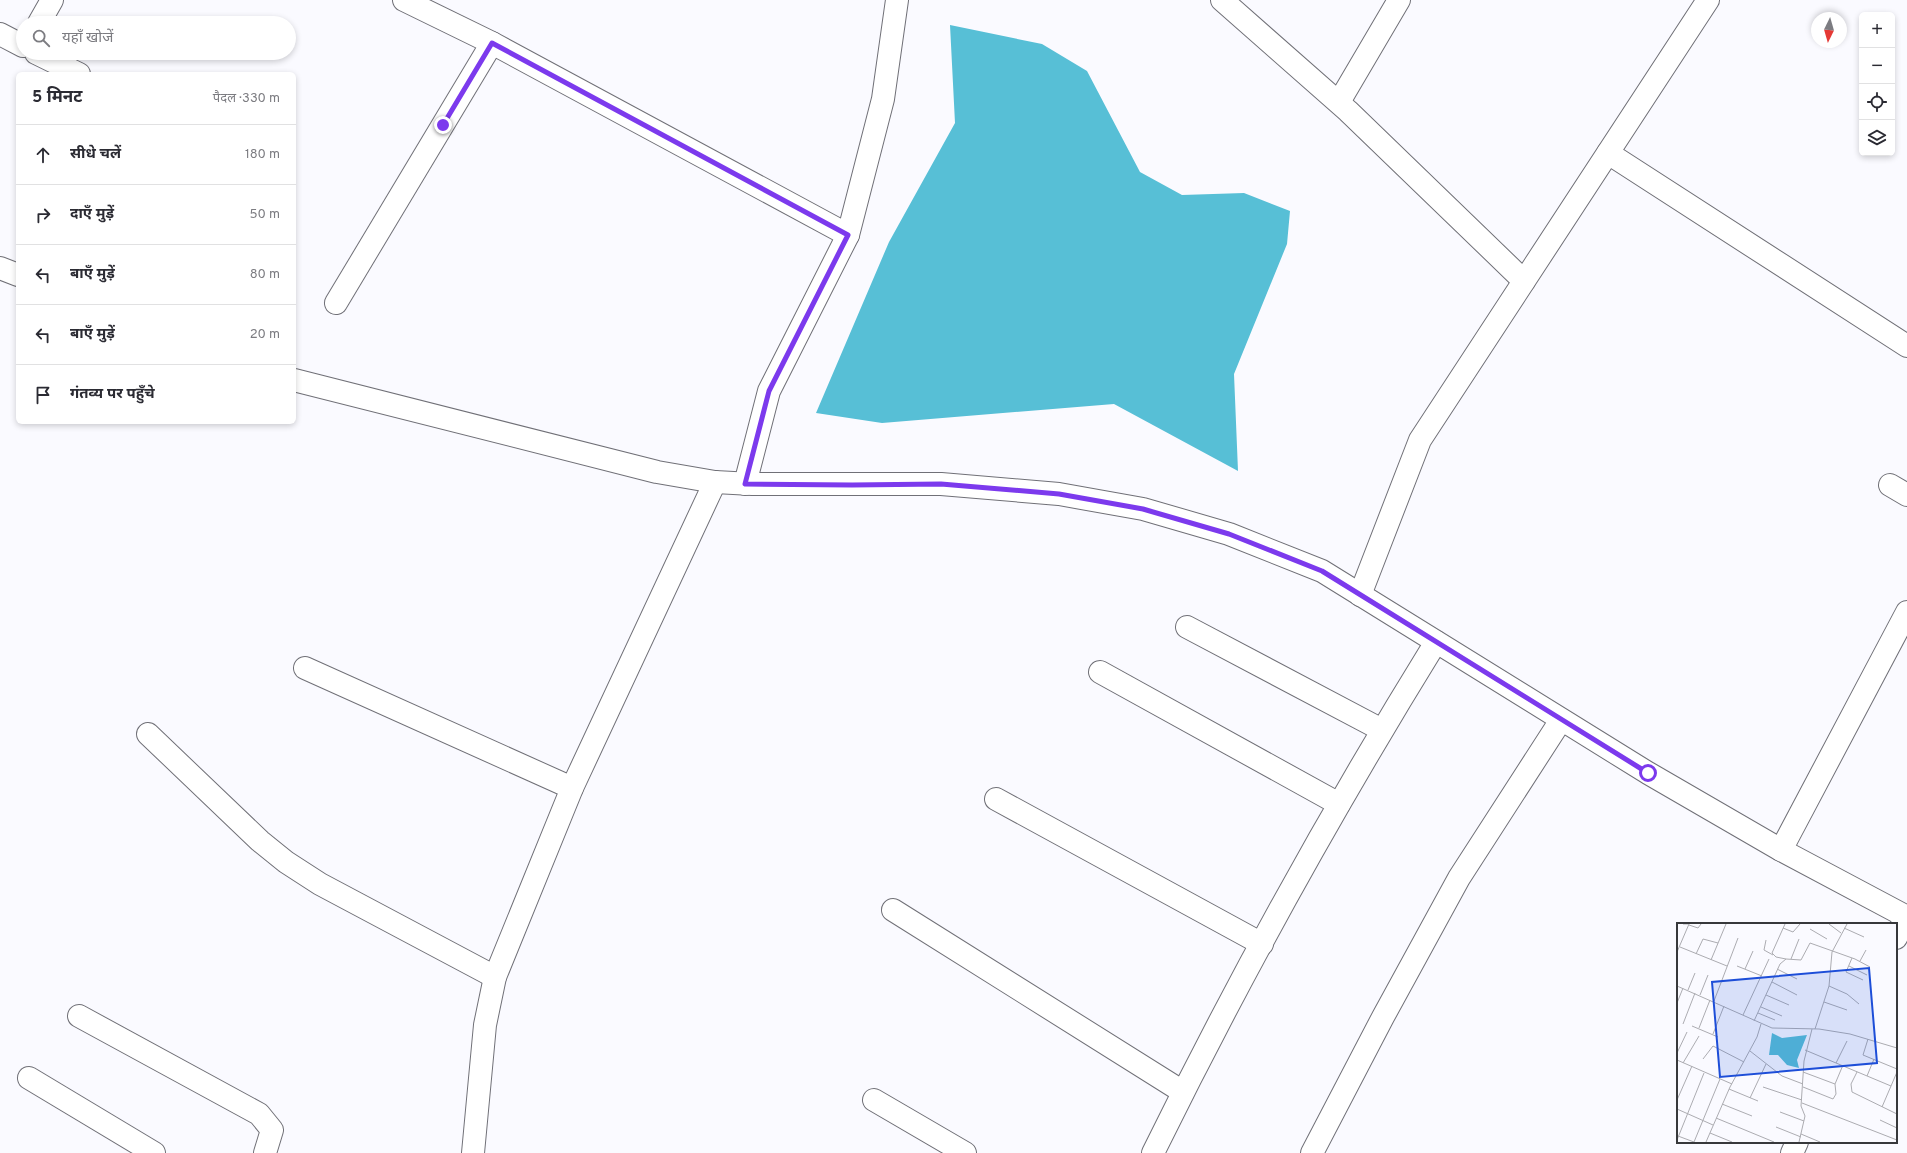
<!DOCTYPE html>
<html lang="hi">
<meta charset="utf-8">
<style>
body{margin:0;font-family:Overpass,"Noto Sans Devanagari",sans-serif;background:#f2f2f3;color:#2b2b33}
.controls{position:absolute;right:12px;top:12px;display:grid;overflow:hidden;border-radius:6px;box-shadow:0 2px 6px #0003}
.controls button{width:36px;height:36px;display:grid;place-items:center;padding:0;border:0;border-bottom:1px solid #e1e1e2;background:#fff;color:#2b2b33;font:20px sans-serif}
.compass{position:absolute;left:1811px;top:12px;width:36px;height:36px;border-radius:50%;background:#fff;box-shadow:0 2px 6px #0003;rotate:185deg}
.stop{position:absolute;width:12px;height:12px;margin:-9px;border:3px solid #7c3aed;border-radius:50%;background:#fff}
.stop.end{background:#7c3aed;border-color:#fff;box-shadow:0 1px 4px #0008}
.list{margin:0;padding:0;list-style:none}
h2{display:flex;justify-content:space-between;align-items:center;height:52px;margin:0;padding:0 16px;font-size:17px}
h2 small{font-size:13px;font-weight:400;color:#7c7c81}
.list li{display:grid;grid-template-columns:26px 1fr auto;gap:12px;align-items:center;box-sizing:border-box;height:60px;padding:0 16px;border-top:1px solid #e1e1e2}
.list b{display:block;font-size:15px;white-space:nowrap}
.list em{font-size:13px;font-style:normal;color:#7c7c81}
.icon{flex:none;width:22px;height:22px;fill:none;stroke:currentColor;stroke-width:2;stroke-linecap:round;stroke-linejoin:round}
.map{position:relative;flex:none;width:1907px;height:1153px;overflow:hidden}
.search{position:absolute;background:#fff;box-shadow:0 2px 6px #0003;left:16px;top:16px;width:280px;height:44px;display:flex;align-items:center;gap:10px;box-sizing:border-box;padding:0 14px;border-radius:22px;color:#7c7c81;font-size:15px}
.panel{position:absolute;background:#fff;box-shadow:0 2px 6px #0003;left:16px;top:72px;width:280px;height:352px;border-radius:6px}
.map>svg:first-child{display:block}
</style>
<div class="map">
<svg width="1907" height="1153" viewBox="0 0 1907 1153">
<rect width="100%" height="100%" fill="#fafaff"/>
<path fill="#57bfd6" d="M950 25 1042 44 1087 71 1140 172 1182 195 1244 193 1290 211 1287 244 1234 374 1238 471 1114 404 882 423 816 413 889 242 955 123Z"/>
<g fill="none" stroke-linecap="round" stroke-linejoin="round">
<defs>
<g id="street">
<path d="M404 0 492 43 848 235"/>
<path d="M1222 0 1348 111 1524 281"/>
<path d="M39 23 52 0"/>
<path d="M0 34 23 46"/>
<path d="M36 53 79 74"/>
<path d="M1339 102 1399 0"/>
<path d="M1608 153 1907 346"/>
<path d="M0 268 18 275"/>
<path d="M336 303 492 43"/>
<path d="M294 380 657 472 715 482 752 484H941L1059 494 1143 509 1229 534 1322 571 1648 773 1781 850 1907 917"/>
<path d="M745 484 769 391 848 235 883 99 897 0"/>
<path d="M1890 485 1907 495"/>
<path d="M1360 595 1420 440 1708 0"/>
<path d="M1187 627 1382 730"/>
<path d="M305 668 572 788"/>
<path d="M1100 672 1339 804"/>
<path d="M148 734 260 841 286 862 320 884 495 977"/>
<path d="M996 799 1262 944"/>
<path d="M1781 850 1907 612"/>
<path d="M893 910 1183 1092"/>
<path d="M1896 938 1906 916"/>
<path d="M79 1016 259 1114 272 1130 265 1153"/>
<path d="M29 1078 154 1153"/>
<path d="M874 1100 965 1153"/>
<path d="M473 1153 485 1025 495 977 572 788 715 482"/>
<path d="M1153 1153C1239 978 1334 807 1436 642"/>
<path d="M1312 1153 1383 1017 1459 878 1561 720"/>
<path d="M1792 1153 1797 1142"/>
</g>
</defs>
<use href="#street" stroke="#707077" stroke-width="24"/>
<use href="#street" stroke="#fff" stroke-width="22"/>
</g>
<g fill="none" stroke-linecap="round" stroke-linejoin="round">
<path stroke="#7c3aed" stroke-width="5" d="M443 125 492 43 848 235 769 391 745 484 852 485 941 484 1059 494 1143 509 1229 534 1322 571 1648 773"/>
</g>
<g transform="translate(1677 923)">
<rect width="220" height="220" fill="#fafaff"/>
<path d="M95 110 105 115 130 112 120 137 122 145 110 142 101 132H92Z" fill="#57bfd6"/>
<path fill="none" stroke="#acacb1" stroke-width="1" d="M108 1 95 30 99 34 109 36M152 1 164 10M12 2 21 5 24 1M106 5 116 9 123 1M167 5 187 14M133 6 150 16M89 17 87 27 96 32M3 24 50 43M0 29 12 1H6M19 31 26 16 41 20M175 35 169 49 186 57M114 36 122 16M34 37 49 1M183 38 189 27M60 43 85 53M172 43 190 52M68 46 76 28M100 46 120 56M95 59 120 72M0 63 95 105 142 106 173 111 220 125M152 63 170 71 182 81M11 67 18 50M23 72 31 52M89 72 112 82M37 78 61 15M147 79 170 87M0 80 6 65M84 84 105 93M81 90 98 97M66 92 92 36M77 98 103 41 109 36 124 37 133 20 178 36 193 44M6 101 18 70M15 103 41 114M22 105 33 77M138 106 152 63 155 29 170 1M36 111 47 83M191 116 186 132 220 146M128 127 214 163M73 128 105 153 126 161M0 130 10 109M26 136 36 123 67 139M0 137 55 161M6 140 22 113M159 140 170 118M126 149 158 161 166 142M180 149 174 161 175 169 220 191M190 153 197 136M86 164 125 177M126 164 156 176 159 171 158 161M52 166 81 178M73 175 89 141M0 177 15 143M125 180 220 217M45 181 75 193M205 184 220 149M0 186 36 202M103 189 127 198M39 195 97 219M203 197 220 205M99 204 124 214M33 210 55 219M124 211 143 219M1 213 17 219M0 217 27 150M17 219 43 156M29 219 53 164 80 114 84 101M122 219 128 193 124 183 127 138 135 106"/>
<path fill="#1d4ed8" fill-opacity="0.15" stroke="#1d4ed8" stroke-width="2" d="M192 45 200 140 43 154 35 59Z"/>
<rect width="220" height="220" fill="none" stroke="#37383b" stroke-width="2"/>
</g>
</svg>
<div class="controls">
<button>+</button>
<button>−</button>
<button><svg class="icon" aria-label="locate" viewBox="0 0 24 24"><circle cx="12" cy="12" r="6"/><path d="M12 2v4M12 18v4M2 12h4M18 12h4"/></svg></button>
<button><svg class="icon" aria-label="layers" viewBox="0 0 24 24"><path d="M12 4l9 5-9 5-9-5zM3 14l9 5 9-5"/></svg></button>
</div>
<svg class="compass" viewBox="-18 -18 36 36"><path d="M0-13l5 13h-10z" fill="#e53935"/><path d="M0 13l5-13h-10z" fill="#7c7c81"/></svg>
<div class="stop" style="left:1648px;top:773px"></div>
<div class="stop end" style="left:443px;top:125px"></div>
<div class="search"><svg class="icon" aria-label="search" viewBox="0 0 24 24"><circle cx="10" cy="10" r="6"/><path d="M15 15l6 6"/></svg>यहाँ खोजें</div>
<section class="panel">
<h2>5 मिनट<small>पैदल · 330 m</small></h2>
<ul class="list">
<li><svg class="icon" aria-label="ahead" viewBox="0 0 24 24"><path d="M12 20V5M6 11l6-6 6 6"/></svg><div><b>सीधे चलें</b></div><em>180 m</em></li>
<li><svg class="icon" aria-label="right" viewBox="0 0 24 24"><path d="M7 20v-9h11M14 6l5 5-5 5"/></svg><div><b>दाएँ मुड़ें</b></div><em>50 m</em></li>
<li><svg class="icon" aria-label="left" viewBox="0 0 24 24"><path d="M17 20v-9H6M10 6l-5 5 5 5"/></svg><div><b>बाएँ मुड़ें</b></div><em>80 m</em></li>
<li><svg class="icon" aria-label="left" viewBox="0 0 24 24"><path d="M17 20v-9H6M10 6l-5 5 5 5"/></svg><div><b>बाएँ मुड़ें</b></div><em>20 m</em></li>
<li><svg class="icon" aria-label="arrive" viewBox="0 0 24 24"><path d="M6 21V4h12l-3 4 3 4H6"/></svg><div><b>गंतव्य पर पहुँचे</b></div></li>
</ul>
</section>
</div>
